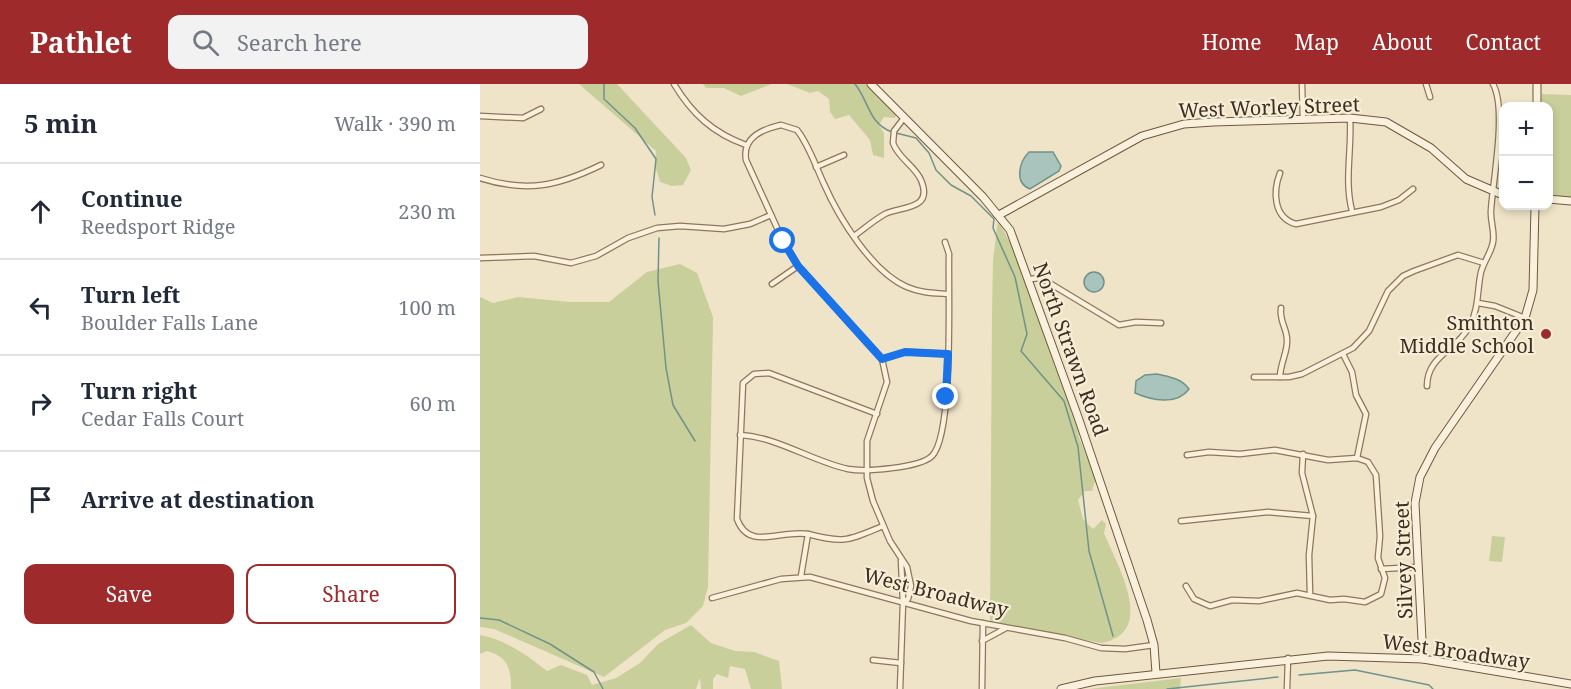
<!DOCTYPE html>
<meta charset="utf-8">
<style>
body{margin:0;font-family:"Noto Serif",serif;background:#f2f2f3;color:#1f2937}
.controls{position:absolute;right:18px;top:18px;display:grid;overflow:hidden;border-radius:12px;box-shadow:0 3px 9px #0003}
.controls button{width:54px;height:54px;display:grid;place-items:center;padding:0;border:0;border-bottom:2px solid #e0e1e3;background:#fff;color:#1f2937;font:30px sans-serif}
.stop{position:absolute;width:18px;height:18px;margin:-14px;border:4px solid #1a73e8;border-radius:50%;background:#fff}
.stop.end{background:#1a73e8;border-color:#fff;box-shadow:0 2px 6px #0008}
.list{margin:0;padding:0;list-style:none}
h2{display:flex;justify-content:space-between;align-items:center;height:78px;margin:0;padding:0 24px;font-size:26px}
h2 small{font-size:20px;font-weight:400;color:#747a83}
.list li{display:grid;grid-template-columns:39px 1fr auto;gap:18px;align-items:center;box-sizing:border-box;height:96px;padding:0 24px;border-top:2px solid #e0e1e3}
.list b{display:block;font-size:22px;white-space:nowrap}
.list p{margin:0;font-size:20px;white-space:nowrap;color:#747a83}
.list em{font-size:20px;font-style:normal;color:#747a83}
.actions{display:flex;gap:12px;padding:18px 24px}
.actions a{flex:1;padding:14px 0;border:2px solid #9e2a2b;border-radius:12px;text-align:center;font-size:21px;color:#9e2a2b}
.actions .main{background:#9e2a2b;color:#fff}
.icon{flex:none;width:33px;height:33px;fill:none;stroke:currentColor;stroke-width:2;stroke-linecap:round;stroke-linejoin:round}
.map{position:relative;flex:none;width:1091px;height:605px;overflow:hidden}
header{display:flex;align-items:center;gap:36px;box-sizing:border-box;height:84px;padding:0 30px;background:#9e2a2b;color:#fff}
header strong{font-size:28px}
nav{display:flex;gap:33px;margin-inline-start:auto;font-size:21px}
.search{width:420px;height:54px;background:#f2f2f3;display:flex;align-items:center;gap:15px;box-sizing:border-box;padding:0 21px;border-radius:12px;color:#747a83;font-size:22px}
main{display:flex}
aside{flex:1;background:#fff}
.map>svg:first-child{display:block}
</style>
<header>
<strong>Pathlet</strong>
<div class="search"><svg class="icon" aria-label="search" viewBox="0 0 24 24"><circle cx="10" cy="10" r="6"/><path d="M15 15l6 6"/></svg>Search here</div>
<nav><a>Home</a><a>Map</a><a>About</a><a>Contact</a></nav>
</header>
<main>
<aside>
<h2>5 min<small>Walk · 390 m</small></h2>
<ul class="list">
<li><svg class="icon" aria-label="ahead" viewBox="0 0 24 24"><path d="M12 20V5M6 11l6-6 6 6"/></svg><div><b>Continue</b><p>Reedsport Ridge</p></div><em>230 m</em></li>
<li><svg class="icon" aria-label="left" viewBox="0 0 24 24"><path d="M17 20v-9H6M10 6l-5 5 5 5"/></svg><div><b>Turn left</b><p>Boulder Falls Lane</p></div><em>100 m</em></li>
<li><svg class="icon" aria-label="right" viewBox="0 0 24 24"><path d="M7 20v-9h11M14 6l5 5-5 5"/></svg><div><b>Turn right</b><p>Cedar Falls Court</p></div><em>60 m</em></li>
<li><svg class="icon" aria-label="arrive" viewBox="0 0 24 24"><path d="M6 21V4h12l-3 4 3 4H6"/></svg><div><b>Arrive at destination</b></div></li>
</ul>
<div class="actions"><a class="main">Save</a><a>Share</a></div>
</aside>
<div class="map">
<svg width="1091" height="605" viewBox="0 0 1091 605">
<rect width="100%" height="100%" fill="#f0e4c8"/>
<g fill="#c9cf9b">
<path d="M99 0H137L206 74 211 86 203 101 192 102 180 98 175 81 176 67Z"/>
<path d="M223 0H292L261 12 244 4H226Z"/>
<path d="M307 0H389L416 31 415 34 404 33 399 41 404 49V74L393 71 390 56 369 31 355 35 350 28 349 15 338 7 330 9Z"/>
<path d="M1062 10 1091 11V114L1069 110 1068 22H1061Z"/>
<path d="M518 136 534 166 598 342 599 353 616 394 612 407H605L598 416 603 435 613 445 622 436 626 440 624 449C637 481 678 549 621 559L510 538 512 229 513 176Z"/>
<path d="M200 180 217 189 233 233 228 503 223 522 206 539 185 546 124 593 14 545 0 543V213L13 219 38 213 90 218H129L167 188Z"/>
<path d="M1012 452 1025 453 1022 478 1009 477Z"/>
<path d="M211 541 231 559 255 567 274 568 299 577 302 605H271L265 585 250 582 248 594 237 590 233 595V605H221L220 594 216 605H31C31 584 28 573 7 567L0 570V551C26 556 47 571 67 587L81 581 107 591 112 601 136 594 160 579 178 560Z"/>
<path d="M701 594 700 605H609Z"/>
</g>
<g fill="#a9c4bc" stroke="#6f938a" stroke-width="1.5">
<path d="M549 68H573L581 82 579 87 550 105C534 99 539 78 549 68Z"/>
<circle cx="614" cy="198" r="10"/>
<path d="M677 290C689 293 701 294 709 305 697 322 671 316 655 309L656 297 665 291Z"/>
</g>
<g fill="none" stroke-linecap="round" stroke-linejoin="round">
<g stroke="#6f938a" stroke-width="1.5">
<path d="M124 0V15L155 44 176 75 172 113 175 131"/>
<path d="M375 0C389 17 388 39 412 48"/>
<path d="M416 49 436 54 449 69 456 86 471 101 491 112 514 135 513 144 535 193 547 250 541 267 584 317 598 363 609 467 633 552"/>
<path d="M179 154 178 197 186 284 193 321 215 357"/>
<path d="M0 534 19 536 70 560 114 588 123 605"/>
<path d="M819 591 875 586 949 601 953 605"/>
<path d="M687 605 798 593"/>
</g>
<defs>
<g id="street">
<path d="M194 0C212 30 233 49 266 61"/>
<path d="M822 0 823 36"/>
<path d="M946 0 950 13"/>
<path d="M0 32 43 34 61 25"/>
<path d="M870 34C872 66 864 96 872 127"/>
<path d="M336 83 364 71"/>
<path d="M800 89C793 107 793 134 816 140L901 123 919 116 933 105"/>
<path d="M0 94C47 109 78 102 121 81"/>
<path d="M374 152C384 145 394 136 405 130 420 122 454 127 441 96 435 82 418 74 413 59L414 47 424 34"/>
<path d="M0 174 54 172 91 179 116 172 148 154 177 144 200 142 244 145 270 140 291 131"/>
<path d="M550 195 561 194 639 241 656 238 681 239"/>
<path d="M292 200 318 182"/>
<path d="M998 219 1015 222 1045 234"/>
<path d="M863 270 872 288 876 311 886 330 877 374"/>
<path d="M402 275 425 268 468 270"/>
<path d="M774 293H809L822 290 873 264 889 247 908 207 923 192 934 187 978 171 1004 179"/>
<path d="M800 293C800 280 808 267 807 256 807 244 799 237 801 224"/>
<path d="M947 302C947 271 978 266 990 241 999 224 997 206 1001 188 1004 177 1011 169 1013 158 1015 147 1010 137 1011 126 1013 96 1027 25 1013 0"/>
<path d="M260 351C298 353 331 377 368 385 385 388 440 384 452 372 474 350 468 206 469 170L465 158"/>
<path d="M823 370 822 389 833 432 829 471 830 510"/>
<path d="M701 437 788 428 833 432"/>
<path d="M328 450C365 460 369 456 403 442"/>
<path d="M901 485 938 483"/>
<path d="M321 492 328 450C301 445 269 468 257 435L263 299 274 290 289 289 397 330"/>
<path d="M706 502 714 515 730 522 752 516 779 517 817 509 850 516 864 515 885 518 901 510 905 494 898 474 900 452 896 391 888 378 877 374 848 376 795 366 760 370 729 368 707 371"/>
<path d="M232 514 301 495 330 493 491 537 585 554 621 564 645 565 674 561"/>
<path d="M423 518 428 515 431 502 427 483 410 457 393 417 387 394V357L407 298 402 275 318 182 303 157 266 76C262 53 283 45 301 41L317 46C329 61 336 83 344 100 359 134 392 188 427 203 441 209 454 209 468 210"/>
<path d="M502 557 526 544"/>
<path d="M393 576 421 579"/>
<path d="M420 605 423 518 421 477"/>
<path d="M502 605 503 539"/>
<path d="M807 605 808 574"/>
</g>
<g id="secondary">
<path d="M391 0 503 113 530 146 598 333 667 536 674 561 676 589"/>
<path d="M1057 22V0"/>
<path d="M1068 115 1091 117"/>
<path d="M519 131 662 52 704 40 733 38 870 34 906 38 951 64 986 95 1023 111"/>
<path d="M943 575 935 419 940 393 955 364 1045 234 1053 206 1055 122"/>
<path d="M581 605 615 597 848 572 943 575 1091 600"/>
</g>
</defs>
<use href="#street" stroke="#8d765c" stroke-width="7"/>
<use href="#secondary" stroke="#6f573f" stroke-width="9"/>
<use href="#street" stroke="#faf1dc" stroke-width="4.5"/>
<use href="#secondary" stroke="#faf1dc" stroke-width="7"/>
</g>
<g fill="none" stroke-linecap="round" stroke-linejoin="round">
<path stroke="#1a73e8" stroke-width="8" d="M303 157 318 182 402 275 425 268 468 270 466 313"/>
</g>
<circle fill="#9e2a2b" stroke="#f7eed8" stroke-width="2" cx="1066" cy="250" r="6"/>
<g text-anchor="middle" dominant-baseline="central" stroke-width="4.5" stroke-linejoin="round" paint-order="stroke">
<g font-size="20" fill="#3d2e20" stroke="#f7eed8">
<text transform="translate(789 23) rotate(-2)">West Worley Street</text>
<text transform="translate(591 265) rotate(70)">North Strawn Road</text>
<text transform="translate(923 476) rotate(-92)">Silvey Street</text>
<text transform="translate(456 508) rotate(14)">West Broadway</text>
<text transform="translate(976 567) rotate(8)">West Broadway</text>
</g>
<g font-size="20" fill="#3d2e20" stroke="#f7eed8" text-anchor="end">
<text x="1054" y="238">Smithton<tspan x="1054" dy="23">Middle School</tspan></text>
</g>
</g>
</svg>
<div class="controls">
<button>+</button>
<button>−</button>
</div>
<div class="stop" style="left:303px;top:157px"></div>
<div class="stop end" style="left:466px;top:313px"></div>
</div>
</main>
